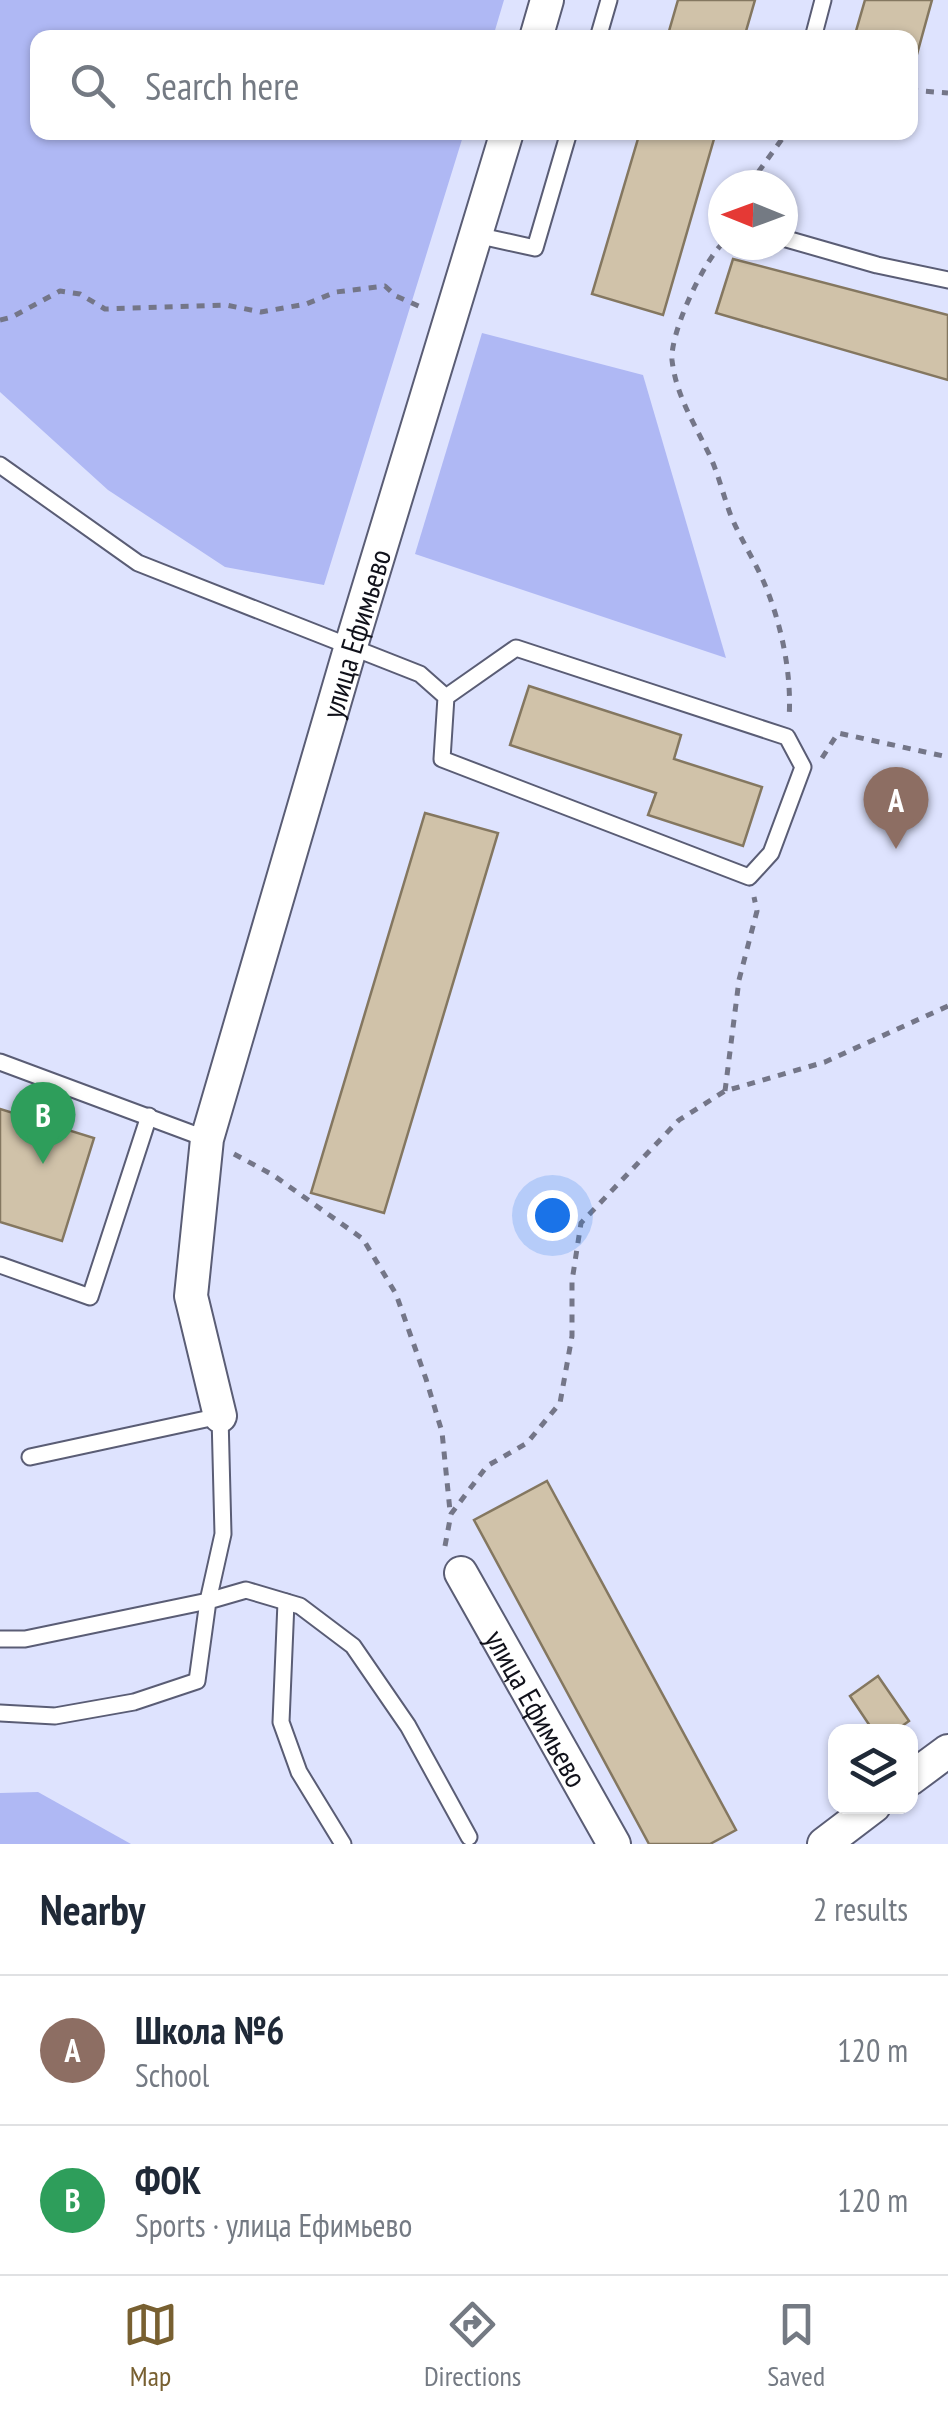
<!DOCTYPE html>
<meta charset="utf-8">
<style>
body{margin:0;font-family:"PT Sans Narrow",sans-serif;background:#f6f6f7;color:#1f2937}
.controls{position:absolute;right:30px;bottom:30px;display:grid;overflow:hidden;border-radius:20px;box-shadow:0 2px 8px #0004}
.controls button{width:90px;height:90px;display:grid;place-items:center;padding:0;border:0;border-bottom:2px solid #e0e1e3;background:#fff;color:#1f2937;font:50px sans-serif}
.compass{position:absolute;left:708px;top:170px;width:90px;height:90px;border-radius:50%;background:#fff;box-shadow:0 2px 8px #0004;rotate:271deg}
.you{position:absolute;left:552px;top:1215px;width:35px;height:35px;margin:-25px;border:8px solid #fff;border-radius:50%;background:#1a73e8;box-shadow:0 0 0 15px #1a73e833}
.badge{display:grid;place-items:center;width:65px;height:65px;border-radius:50%;background:#786031;color:#fff;font-size:32px;font-weight:700}
.pin{position:absolute;translate:-50% -82px;filter:drop-shadow(0 2px 5px #0008)}
.pin::after{content:'';position:absolute;top:52px;width:35px;height:30px;background:inherit;clip-path:polygon(0 0,100% 0,50% 100%)}
.list{margin:0;padding:0;list-style:none}
h2{display:flex;justify-content:space-between;align-items:center;height:130px;margin:0;padding:0 40px;font-size:42px}
h2 small{font-size:32px;font-weight:400;color:#747a83}
.list li{display:grid;grid-template-columns:65px 1fr auto;gap:30px;align-items:center;box-sizing:border-box;height:150px;padding:0 40px;border-top:2px solid #e0e1e3}
.list b{display:block;font-size:38px;white-space:nowrap}
.list p{margin:0;font-size:32px;white-space:nowrap;color:#747a83}
.list em{font-size:32px;font-style:normal;color:#747a83}
.icon{flex:none;width:55px;height:55px;fill:none;stroke:currentColor;stroke-width:2;stroke-linecap:round;stroke-linejoin:round}
.map{position:relative;flex:none;width:948px;height:1844px;overflow:hidden}
.search{position:absolute;background:#fff;box-shadow:0 2px 8px #0004;left:30px;right:30px;top:30px;height:110px;display:flex;align-items:center;gap:25px;box-sizing:border-box;padding:0 35px;border-radius:20px;color:#747a83;font-size:38px}
.sheet{height:430px;background:#fff}
nav{display:flex;justify-content:space-around;align-items:center;box-sizing:border-box;height:140px;border-top:2px solid #e0e1e3;background:#fff;font-size:28px;color:#747a83}
nav a{display:grid;justify-items:center;gap:5px}
nav .on{color:#786031}
.map>svg:first-child{display:block}
</style>
<div class="map">
<svg width="948" height="1844" viewBox="0 0 948 1844">
<rect width="100%" height="100%" fill="#dee3fe"/>
<g fill="#afb8f4">
<path d="M0 0H504L493 37 38 38V132L464 133 324 585 225 567 108 490 0 392Z"/>
<path d="M482 333 643 375 726 658 415 554Z"/>
<path d="M38 1792 131 1844H0V1793Z"/>
</g>
<g fill="#d0c2a9" stroke="#847760" stroke-width="2.5">
<path d="M678 0H755L744 38H667Z"/>
<path d="M865 0H932L911 76 910 38H854Z"/>
<path d="M640 132H716L663 315 592 294Z"/>
<path d="M733 259 948 315V380L716 313Z"/>
<path d="M529 686 681 735 674 759 762 787 743 846 648 815 656 793 510 745Z"/>
<path d="M425 813 498 833 384 1213 311 1193Z"/>
<path d="M0 1109 94 1138 62 1241 0 1222Z"/>
<path d="M547 1481 736 1830 710 1844H649L474 1520Z"/>
<path d="M878 1676 909 1721 894 1732H874L850 1696Z"/>
</g>
<g fill="none" stroke-linecap="round" stroke-linejoin="round">
<defs>
<g id="lane">
<path d="M598 38 609 0"/>
<path d="M813 38 823 0"/>
<path d="M476 235 535 248 569 132"/>
<path d="M783 238 877 265 948 280"/>
<path d="M0 465 138 563 420 674 446 697 442 759 749 877 771 853 803 767 787 737 516 648 446 697"/>
<path d="M0 1062 207 1139"/>
<path d="M0 1265 90 1297 149 1116"/>
<path d="M286 1602 281 1722 299 1772 343 1844"/>
<path d="M0 1639H25L208 1601 223 1534 220 1416 30 1457"/>
<path d="M0 1713 55 1716 134 1702 197 1681 208 1601 246 1590 300 1606 353 1646 408 1726 469 1837"/>
</g>
<g id="street">
<path d="M536 38 547 0"/>
<path id="s1" d="M220 1416 191 1296 207 1139 350 649 507 132"/>
<path id="s2" d="M461 1573 614 1844"/>
<path d="M910 1779 948 1751"/>
<path d="M824 1844 874 1806"/>
</g>
</defs>
<use href="#lane" stroke="#5a5d75" stroke-width="19"/>
<use href="#street" stroke="#5a5d75" stroke-width="36"/>
<g stroke="#747688" stroke-width="5" stroke-dasharray="8 8" stroke-linecap="butt">
<path d="M910 90 948 93"/>
<path d="M749 185 787 132"/>
<path d="M723 243C703 262 670 333 672 360 676 395 693 421 708 452 718 472 723 495 731 516 741 540 755 561 765 585 782 626 792 675 789 719"/>
<path d="M0 320 12 317 60 291 80 294 105 309 226 305 261 312 306 304 336 292 385 286 396 296 425 309"/>
<path d="M822 758 838 733 948 757"/>
<path d="M725 1091 739 980 757 911 754 897"/>
<path d="M234 1154 273 1175 363 1239 396 1294 426 1379 442 1432 450 1511"/>
<path d="M445 1546 451 1514 487 1466 527 1443 560 1403 572 1336V1281L581 1223 679 1120 725 1091 825 1062 948 1006"/>
</g>
<use href="#lane" stroke="#fff" stroke-width="15"/>
<use href="#street" stroke="#fff" stroke-width="32"/>
</g>
<g text-anchor="middle" dominant-baseline="central" stroke-width="8" stroke-linejoin="round" paint-order="stroke">
<g font-size="30" fill="#10111a" stroke="#eff1fc">
<text stroke="none"><textPath href="#s1" startOffset="808">улица Ефимьево</textPath></text>
<text stroke="none"><textPath href="#s2" startOffset="155">улица Ефимьево</textPath></text>
</g>
</g>
</svg>
<div class="controls">
<button><svg class="icon" aria-label="layers" viewBox="0 0 24 24"><path d="M12 4l9 5-9 5-9-5zM3 14l9 5 9-5"/></svg></button>
</div>
<svg class="compass" viewBox="-18 -18 36 36"><path d="M0-13l5 13h-10z" fill="#e53935"/><path d="M0 13l5-13h-10z" fill="#747a83"/></svg>
<div class="you"></div>
<div class="pin badge" style="left:896px;top:849px;background:#8d6e63">A</div>
<div class="pin badge" style="left:43px;top:1164px;background:#2e9e5b">B</div>
<div class="search"><svg class="icon" aria-label="search" viewBox="0 0 24 24"><circle cx="10" cy="10" r="6"/><path d="M15 15l6 6"/></svg>Search here</div>
</div>
<section class="sheet">
<h2>Nearby<small>2 results</small></h2>
<ul class="list">
<li><span class="badge" style="background:#8d6e63">A</span><div><b>Школа №6</b><p>School</p></div><em>120 m</em></li>
<li><span class="badge" style="background:#2e9e5b">B</span><div><b>ФОК</b><p>Sports · улица Ефимьево</p></div><em>120 m</em></li>
</ul>
</section>
<nav>
<a class="on"><svg class="icon" aria-label="map" viewBox="0 0 24 24"><path d="M3 6l6-2 6 2 6-2v14l-6 2-6-2-6 2zM9 4v14M15 6v14"/></svg>Map</a>
<a><svg class="icon" aria-label="directions" viewBox="0 0 24 24"><path d="M12 3l9 9-9 9-9-9zM9 14v-3h6M13 9l2 2-2 2"/></svg>Directions</a>
<a><svg class="icon" aria-label="saved" viewBox="0 0 24 24"><path d="M7 4h10v16l-5-4-5 4z"/></svg>Saved</a>
</nav>
